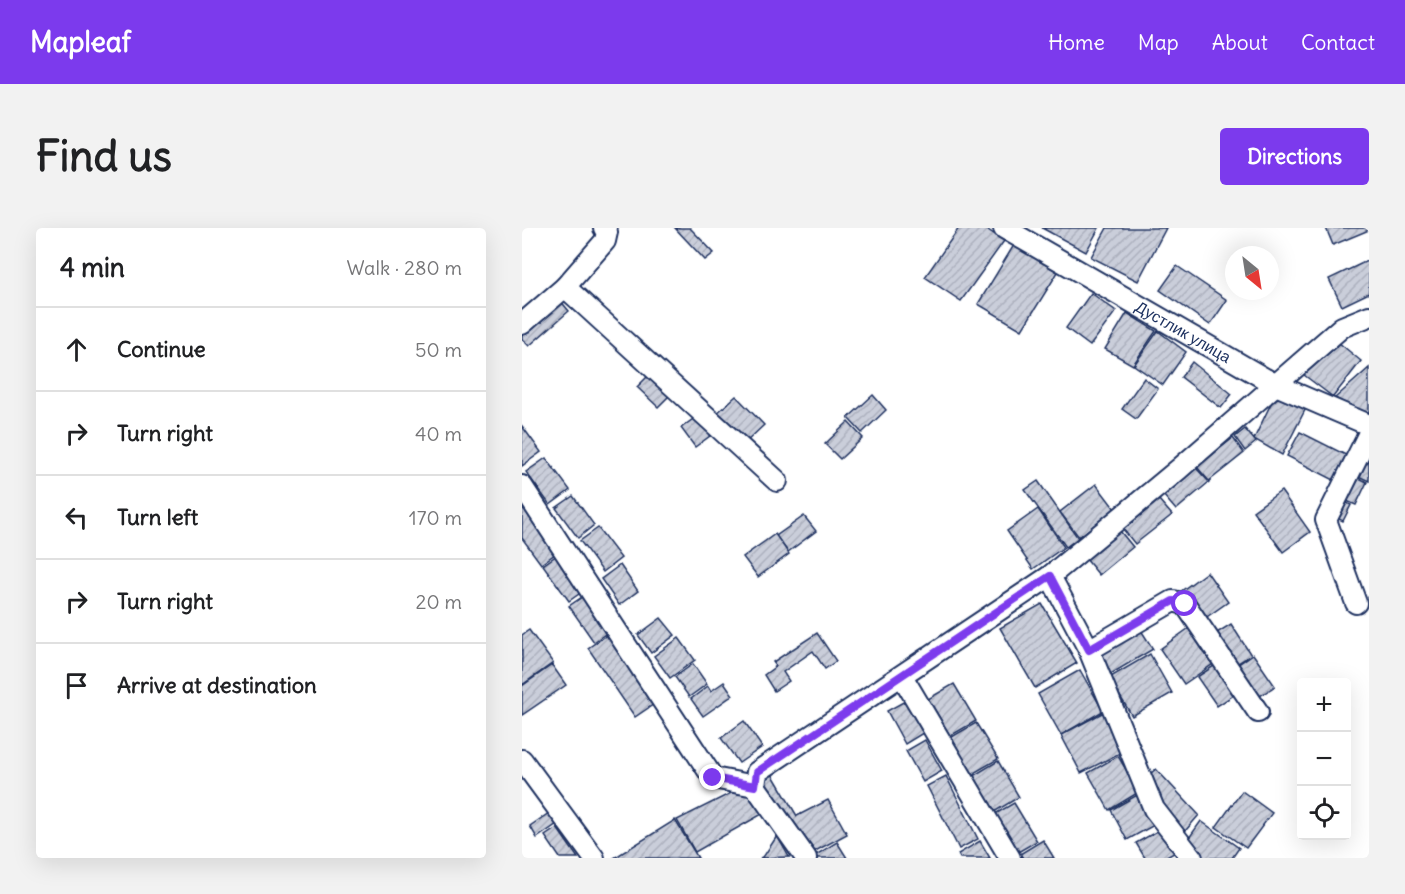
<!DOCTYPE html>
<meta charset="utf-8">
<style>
body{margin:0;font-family:Delius,sans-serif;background:#f2f2f2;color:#202124}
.controls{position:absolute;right:18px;bottom:18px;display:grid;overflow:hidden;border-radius:6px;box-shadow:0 6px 24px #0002}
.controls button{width:54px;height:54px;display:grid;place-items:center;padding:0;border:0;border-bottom:2px solid #e0e0e0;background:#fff;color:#202124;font:30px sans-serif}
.compass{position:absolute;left:703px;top:18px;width:54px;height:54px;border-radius:50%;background:#fff;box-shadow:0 6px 24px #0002;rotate:150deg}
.stop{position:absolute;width:18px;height:18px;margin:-14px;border:4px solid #7c3aed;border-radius:50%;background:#fff}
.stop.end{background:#7c3aed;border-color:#fff;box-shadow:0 2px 6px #0008}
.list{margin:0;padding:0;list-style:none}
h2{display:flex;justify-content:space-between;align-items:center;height:78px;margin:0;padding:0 24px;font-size:26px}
h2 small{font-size:20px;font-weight:400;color:#757577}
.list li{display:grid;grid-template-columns:39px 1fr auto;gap:18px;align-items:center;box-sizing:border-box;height:84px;padding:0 24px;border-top:2px solid #e0e0e0}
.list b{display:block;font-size:22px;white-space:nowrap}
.list em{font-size:20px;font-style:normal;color:#757577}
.icon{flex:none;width:33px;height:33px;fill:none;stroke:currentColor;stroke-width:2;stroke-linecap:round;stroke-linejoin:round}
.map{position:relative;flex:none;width:847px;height:630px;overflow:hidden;border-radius:6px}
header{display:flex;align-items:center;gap:36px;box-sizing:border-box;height:84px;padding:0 30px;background:#7c3aed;color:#fff}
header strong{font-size:28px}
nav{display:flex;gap:33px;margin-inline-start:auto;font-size:21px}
.intro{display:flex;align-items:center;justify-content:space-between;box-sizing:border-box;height:144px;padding:0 36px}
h1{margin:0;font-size:42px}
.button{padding:15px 27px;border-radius:6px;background:#7c3aed;color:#fff;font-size:21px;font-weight:700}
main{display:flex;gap:36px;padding:0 36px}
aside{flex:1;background:#fff;border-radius:6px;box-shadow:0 6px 24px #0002}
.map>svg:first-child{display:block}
</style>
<header>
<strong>Mapleaf</strong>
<nav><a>Home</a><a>Map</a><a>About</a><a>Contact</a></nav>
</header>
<div class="intro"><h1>Find us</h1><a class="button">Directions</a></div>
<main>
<aside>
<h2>4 min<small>Walk · 280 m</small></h2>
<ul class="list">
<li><svg class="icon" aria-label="ahead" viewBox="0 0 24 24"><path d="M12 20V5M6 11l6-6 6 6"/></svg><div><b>Continue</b></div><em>50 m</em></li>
<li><svg class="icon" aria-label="right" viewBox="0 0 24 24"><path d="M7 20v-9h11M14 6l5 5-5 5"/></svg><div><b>Turn right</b></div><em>40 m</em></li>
<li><svg class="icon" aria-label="left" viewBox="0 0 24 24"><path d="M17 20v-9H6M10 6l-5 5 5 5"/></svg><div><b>Turn left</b></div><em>170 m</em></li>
<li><svg class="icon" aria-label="right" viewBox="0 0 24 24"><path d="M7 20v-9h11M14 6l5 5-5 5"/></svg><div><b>Turn right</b></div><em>20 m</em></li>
<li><svg class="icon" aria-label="arrive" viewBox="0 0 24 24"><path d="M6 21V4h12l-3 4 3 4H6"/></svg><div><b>Arrive at destination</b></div></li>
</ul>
</aside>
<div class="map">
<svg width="847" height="630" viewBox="0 0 847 630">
<defs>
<pattern id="building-hatch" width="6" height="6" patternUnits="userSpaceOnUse" patternTransform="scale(1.5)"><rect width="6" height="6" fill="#caceda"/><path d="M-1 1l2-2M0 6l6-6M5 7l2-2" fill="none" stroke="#adb1be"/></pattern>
</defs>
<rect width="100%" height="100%" fill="#fff"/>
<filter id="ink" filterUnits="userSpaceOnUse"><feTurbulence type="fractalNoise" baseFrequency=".0167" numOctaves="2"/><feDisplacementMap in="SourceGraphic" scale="12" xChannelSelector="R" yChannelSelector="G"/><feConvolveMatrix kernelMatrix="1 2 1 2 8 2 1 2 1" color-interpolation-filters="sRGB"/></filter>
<g filter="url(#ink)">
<g fill="url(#building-hatch)" stroke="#1b2f5e" stroke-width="1.5">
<path d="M153 0H168L192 25 183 32Z"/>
<path d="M437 0H463L482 13 439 73 403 49Z"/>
<path d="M520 0H577L564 24Z"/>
<path d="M585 0H644L616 53 569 29Z"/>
<path d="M804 0H847V2L811 17Z"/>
<path d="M492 17 536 44 500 102 456 76Z"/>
<path d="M847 32V65L820 78 807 51Z"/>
<path d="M655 38 705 72 688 97 638 62Z"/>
<path d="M569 65 594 83 568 118 544 100Z"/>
<path d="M37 71 47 83 7 118 0 111V103Z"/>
<path d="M605 85 634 103 611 137 583 121Z"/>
<path d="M636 103 664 124 641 157 612 137Z"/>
<path d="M810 109 839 133 811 169 778 144Z"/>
<path d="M670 134 710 166 699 180 659 149Z"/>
<path d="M847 140V189L813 170Z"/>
<path d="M129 145 150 165 136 179 115 159Z"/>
<path d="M622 150 636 161 614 191 600 181Z"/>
<path d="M754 165 784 180 760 227 732 211Z"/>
<path d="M351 167 364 182 340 205 326 190Z"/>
<path d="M214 168 242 197 222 216 194 186Z"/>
<path d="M178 186 192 205 173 219 159 200Z"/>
<path d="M326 194 341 210 318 231 303 216Z"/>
<path d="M0 198 19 224 0 238Z"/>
<path d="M723 201 734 214 723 223 713 209Z"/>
<path d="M778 204 824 227 812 252 765 228Z"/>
<path d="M711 210 722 225 687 253 675 239Z"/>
<path d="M847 217V253L832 246Z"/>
<path d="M24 230 48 262 28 277 4 244Z"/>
<path d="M674 240 687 254 654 282 642 268Z"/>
<path d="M831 247 845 254 834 277 820 271Z"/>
<path d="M516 253 556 310 544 319 503 262Z"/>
<path d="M574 256 593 281 557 309 538 284Z"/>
<path d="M759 263 788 304 761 324 731 283Z"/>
<path d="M51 268 72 297 56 310 34 280Z"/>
<path d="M0 272 37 323 19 336 0 310Z"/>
<path d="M637 272 650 287 613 316 601 301Z"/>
<path d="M819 272 829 277 821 293 811 288Z"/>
<path d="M516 281 542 319 511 341 485 303Z"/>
<path d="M282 288 294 303 266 324 254 308Z"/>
<path d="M76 300 99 330 81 344 58 313Z"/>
<path d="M598 303 611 319 577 347 564 331Z"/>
<path d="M253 306 267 326 236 349 221 329Z"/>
<path d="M38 325 64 361 47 373 21 337Z"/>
<path d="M98 337 116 363 97 377 79 351Z"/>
<path d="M685 344 706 374 679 393 658 364Z"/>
<path d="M66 365 90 401 72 414 47 378Z"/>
<path d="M520 376 555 435 513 460 478 400Z"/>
<path d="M139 390 153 407 129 425 116 407Z"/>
<path d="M709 396 729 427 710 439 690 408Z"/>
<path d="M670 398 694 434 662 456 638 421Z"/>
<path d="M617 399 631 421 587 447 574 425Z"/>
<path d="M7 402 31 435 0 457V407Z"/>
<path d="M88 405 135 474 113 489 66 420Z"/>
<path d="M295 405 314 433 303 441 291 423 261 444 267 453 252 463 242 447 254 438 251 434Z"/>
<path d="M157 410 173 432 148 450 132 428Z"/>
<path d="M628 426 650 465 610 488 587 450Z"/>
<path d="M731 426 753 458 732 472 711 440Z"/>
<path d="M698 434 718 463 695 478 675 449Z"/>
<path d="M171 436 185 456 167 469 153 449Z"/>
<path d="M30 437 44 457 0 487V458Z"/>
<path d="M558 442 581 483 539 507 516 466Z"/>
<path d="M202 454 211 467 181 488 169 471 186 458 189 463Z"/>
<path d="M432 456 454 493 428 508 406 471Z"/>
<path d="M383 473 401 505 383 516 365 483Z"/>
<path d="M582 484 602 523 559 545 539 507Z"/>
<path d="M222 493 240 519 217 535 199 510Z"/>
<path d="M454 495 476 531 450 546 428 510Z"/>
<path d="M403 512 420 543 401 554 384 523Z"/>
<path d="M596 528 617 564 587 582 566 545Z"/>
<path d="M476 533 497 569 472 584 451 548Z"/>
<path d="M246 539 275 588 306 572 325 606 286 627 229 541Z"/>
<path d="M634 541 677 587 658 609 622 551Z"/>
<path d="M424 548 456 611 437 621 405 558Z"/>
<path d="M225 557 242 585 173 624 155 592Z"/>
<path d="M720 563 750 585 724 620 694 599Z"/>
<path d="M617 566 634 596 605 612 589 582Z"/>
<path d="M492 575 515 613 496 624 473 586Z"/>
<path d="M27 585 35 596 15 610 8 598Z"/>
<path d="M153 592 176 630H92Z"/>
<path d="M679 593 717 620 710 630H680L662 617Z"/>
<path d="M35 600 56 630H38L23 608Z"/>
<path d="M639 601 652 625 643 630H623L614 615Z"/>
<path d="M255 608 267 629 238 630 242 628Z"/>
<path d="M521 612 532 630H501L498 626Z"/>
<path d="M458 613 468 630H438L436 626Z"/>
<path d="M315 614 325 630H289Z"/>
</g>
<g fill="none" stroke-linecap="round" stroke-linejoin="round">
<defs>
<g id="minor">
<path id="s1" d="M482 0 754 157 847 197"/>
<path d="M43 59 255 253"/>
<path d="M0 96 43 59 83 13 85 4 82 0"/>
<path d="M0 258 191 550 233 558"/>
<path d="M528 348 567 422 632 581 670 630"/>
<path d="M834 375 804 292 847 205"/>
<path d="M567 422 651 373 663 376 736 484"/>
<path d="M380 448 488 630"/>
<path d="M0 532 72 630"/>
<path d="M284 630 233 558 235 544 528 348 657 241 820 99 847 88"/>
</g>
</defs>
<use href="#minor" stroke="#1b2f5e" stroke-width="24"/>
<use href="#minor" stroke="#fff" stroke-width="20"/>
</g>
</g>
<g fill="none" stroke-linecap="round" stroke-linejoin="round" filter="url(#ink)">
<path stroke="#7c3aed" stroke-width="8" d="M191 550 233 558 235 544 528 348 567 422 651 373 663 376"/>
</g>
<g text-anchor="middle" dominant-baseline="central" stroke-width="6" stroke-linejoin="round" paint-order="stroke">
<g font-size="16" fill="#1b2f5e" stroke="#fff">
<text stroke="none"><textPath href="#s1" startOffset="207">Дустлик улица</textPath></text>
</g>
</g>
</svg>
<div class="controls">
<button>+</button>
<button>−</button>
<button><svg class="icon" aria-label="locate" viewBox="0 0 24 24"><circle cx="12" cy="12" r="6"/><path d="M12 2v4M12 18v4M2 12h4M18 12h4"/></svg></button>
</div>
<svg class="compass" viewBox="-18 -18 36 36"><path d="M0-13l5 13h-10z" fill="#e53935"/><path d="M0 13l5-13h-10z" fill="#757577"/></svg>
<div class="stop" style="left:663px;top:376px"></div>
<div class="stop end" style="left:191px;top:550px"></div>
</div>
</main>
